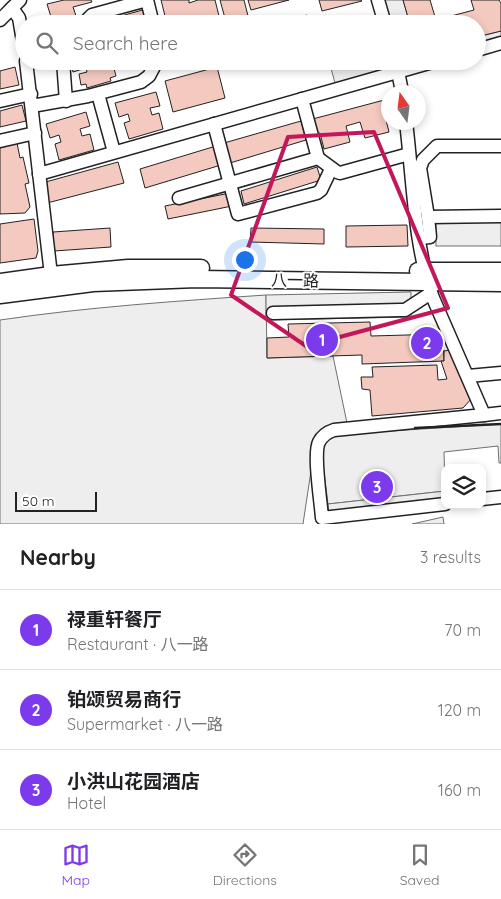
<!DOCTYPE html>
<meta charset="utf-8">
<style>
body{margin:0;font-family:Quicksand,"Noto Sans SC",sans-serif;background:#f2f2f2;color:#202124}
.controls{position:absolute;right:15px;bottom:15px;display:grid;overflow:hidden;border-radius:10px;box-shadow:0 2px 8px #0003}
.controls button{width:45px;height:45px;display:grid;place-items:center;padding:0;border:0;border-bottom:1px solid #e0e0e0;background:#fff;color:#202124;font:25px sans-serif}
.compass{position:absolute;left:381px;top:85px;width:45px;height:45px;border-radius:50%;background:#fff;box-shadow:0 2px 8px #0003;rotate:346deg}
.scale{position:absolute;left:15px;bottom:12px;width:82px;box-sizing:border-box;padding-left:5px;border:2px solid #222;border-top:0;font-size:14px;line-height:18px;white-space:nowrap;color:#222;-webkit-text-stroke:4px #fff;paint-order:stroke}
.you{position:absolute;left:244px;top:259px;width:18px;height:18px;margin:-12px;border:4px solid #fff;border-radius:50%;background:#1a73e8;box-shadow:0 0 0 8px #1a73e833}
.badge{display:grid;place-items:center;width:32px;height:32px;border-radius:50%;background:#7c3aed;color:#fff;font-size:16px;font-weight:700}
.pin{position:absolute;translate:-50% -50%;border:2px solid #fff;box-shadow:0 1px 5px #0006}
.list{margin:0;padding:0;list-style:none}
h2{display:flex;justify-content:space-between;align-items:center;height:65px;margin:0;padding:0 20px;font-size:21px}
h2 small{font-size:16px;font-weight:400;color:#757577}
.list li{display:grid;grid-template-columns:32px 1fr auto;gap:15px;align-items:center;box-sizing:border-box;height:80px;padding:0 20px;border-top:1px solid #e0e0e0}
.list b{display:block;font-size:19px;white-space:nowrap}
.list p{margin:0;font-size:16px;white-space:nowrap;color:#757577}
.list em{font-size:16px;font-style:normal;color:#757577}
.icon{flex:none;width:28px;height:28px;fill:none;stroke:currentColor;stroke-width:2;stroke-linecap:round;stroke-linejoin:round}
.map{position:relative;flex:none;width:501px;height:524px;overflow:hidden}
.search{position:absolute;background:#fff;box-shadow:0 2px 8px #0003;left:15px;right:15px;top:15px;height:55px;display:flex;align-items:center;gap:12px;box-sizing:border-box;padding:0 18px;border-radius:28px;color:#757577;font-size:19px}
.sheet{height:305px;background:#fff}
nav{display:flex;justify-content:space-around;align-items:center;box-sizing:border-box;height:70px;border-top:1px solid #e0e0e0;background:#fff;font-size:14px;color:#757577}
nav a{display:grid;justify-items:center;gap:2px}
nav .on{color:#7c3aed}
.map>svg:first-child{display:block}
</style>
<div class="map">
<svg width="501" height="524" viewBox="0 0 501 524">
<rect width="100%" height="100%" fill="#fff"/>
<g fill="#eee" stroke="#6f6f6f">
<path d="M383 0H403L410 24H390Z"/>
<path d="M501 31V36L477 43V37Z"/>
<path d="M329 61H390L391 67 335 83Z"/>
<rect x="436" y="221" width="65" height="25"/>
<path d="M266 295 267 358 333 356 347 423 316 438 303 524H0V320C88 307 177 301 266 295Z"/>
<path d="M501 424V463H499L498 446 444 452 445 491 328 504 322 456 325 439 343 434Z"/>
</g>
<g fill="#ededed" stroke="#6f6f6f">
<path d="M411 292V317L266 320V295Z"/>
<path d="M445 491V499L329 512 328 504Z"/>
<path d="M443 517 444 524H412Z"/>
</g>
<g fill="#f3c9c0" stroke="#222">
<path d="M64 0H91L92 2 73 7 77 19 59 24H26L51 17 47 4Z"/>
<path d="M161 0H189V3L198 0H215L221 24H167Z"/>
<path d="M220 0H244L248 16 226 22Z"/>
<path d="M248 0H289L251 10Z"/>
<path d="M319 0H361L362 1 322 11Z"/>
<path d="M403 0H430L436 20 474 10 471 0H499L501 3V31L477 37V24H410Z"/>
<path d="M146 9 150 24H97L96 23Z"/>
<path d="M307 15 309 24H275Z"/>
<path d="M70 61H110L103 63 105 68 113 65 116 76 110 78 111 81 87 88 86 84 81 85 79 74 87 72 86 68 73 72Z"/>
<path d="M256 61H279L258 67Z"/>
<path d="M15 67 19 85 0 89V71Z"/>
<path d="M217 67 225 98 173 112 165 81Z"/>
<path d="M156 92 160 106 150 108 152 115 159 113 163 129 129 139 124 123 130 121 128 114 119 117 115 103Z"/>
<path d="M388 99V115L385 116 389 132 365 138 360 122 346 126 350 142 324 149 320 133 313 135 309 120Z"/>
<path d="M22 105 26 121 0 127V111Z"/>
<path d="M86 112 90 126 80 129 82 136 90 134 94 150 59 160 55 144 61 142 59 135 50 138 46 124Z"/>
<path d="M301 121 306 140 230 163 224 143Z"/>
<path d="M17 143 20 158 23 157 29 183 25 184 30 207 25 213 0 214V147Z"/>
<path d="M216 146 221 165 145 188 140 169Z"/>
<path d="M118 162 124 183 47 203 42 183Z"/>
<path d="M317 167 321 180 244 204 241 191Z"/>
<path d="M230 193 232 206 168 219 165 206Z"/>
<path d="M34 219 38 251 36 258 0 263V224Z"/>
<path d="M407 225 408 246 346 247V226Z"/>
<path d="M110 228 111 247 54 251 53 232Z"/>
<path d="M251 228 324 229V244L250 242Z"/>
<path d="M370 322 371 336 443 334 444 361 362 364V355L267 358V338L289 337 288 324Z"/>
<path d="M450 350 472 398 463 408 372 416 370 390 362 389 361 377H373L372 367 437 365 438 380 447 379 441 361H444V351Z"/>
</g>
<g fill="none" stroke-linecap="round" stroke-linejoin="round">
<defs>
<g id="minor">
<path d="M378 0 385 24"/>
<path d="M12 8 19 18 24 47"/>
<path d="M0 20 20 0"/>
<path d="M83 24 92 15 147 0 153 24"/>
<path d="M477 50 501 43"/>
<path d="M26 61 51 275"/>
<path d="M63 61 66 101"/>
<path d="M396 61 402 92"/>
<path d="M98 94 114 152"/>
<path d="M302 99 318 158 337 172 340 173 409 154"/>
<path d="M0 101 31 94"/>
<path d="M32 106 88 96 141 82 149 76 157 61"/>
<path d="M406 122C413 179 414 245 433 298L484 415 501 413"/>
<path d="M214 124 238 214 317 193 321 190 331 169"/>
<path d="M0 141 35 133"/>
<path d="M501 146H437L423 160 420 168 428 217 501 216"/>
<path d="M39 174 436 61"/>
<path d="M179 198 318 158"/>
<path d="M420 238 430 237 428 217"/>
<path d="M273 313 400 310H405L431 293"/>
<path d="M468 376 501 373"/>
<path d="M482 499 501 497"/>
<path d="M445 504 322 518C321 503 313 453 319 442 322 436 328 432 334 430L484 415"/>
</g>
<g id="major">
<path d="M418 271H501"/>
<path d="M0 282 51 275 128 268H201"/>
<path d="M0 295 93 283 197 279 501 283"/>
</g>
</defs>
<use href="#minor" stroke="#222" stroke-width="15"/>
<use href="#major" stroke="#222" stroke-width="19"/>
<use href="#minor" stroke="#fff" stroke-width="12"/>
<use href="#major" stroke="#fff" stroke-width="16"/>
<path stroke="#222" stroke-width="2.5" d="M415 428 501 424"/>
</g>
<path fill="none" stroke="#c2185b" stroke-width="4" stroke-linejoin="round" d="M374 132 448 308 306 346 231 295 288 137Z"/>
<g text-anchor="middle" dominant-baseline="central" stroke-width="4" stroke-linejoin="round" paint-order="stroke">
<g font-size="16" fill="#222" stroke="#fff">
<text transform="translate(295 280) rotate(1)">八一路</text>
</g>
</g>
</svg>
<div class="controls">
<button><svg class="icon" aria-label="layers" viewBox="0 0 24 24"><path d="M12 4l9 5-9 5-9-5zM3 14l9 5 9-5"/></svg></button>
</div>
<svg class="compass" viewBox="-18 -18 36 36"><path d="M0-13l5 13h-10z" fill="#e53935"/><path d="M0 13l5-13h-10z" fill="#757577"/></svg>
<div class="scale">50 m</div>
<div class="you"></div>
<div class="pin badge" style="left:322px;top:340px">1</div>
<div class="pin badge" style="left:427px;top:343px">2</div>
<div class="pin badge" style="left:377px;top:487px">3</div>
<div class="search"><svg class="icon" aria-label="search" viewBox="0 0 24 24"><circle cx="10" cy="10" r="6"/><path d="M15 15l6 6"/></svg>Search here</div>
</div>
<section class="sheet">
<h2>Nearby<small>3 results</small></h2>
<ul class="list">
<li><span class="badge">1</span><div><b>禄重轩餐厅</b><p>Restaurant · 八一路</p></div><em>70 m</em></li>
<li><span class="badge">2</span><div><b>铂颂贸易商行</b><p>Supermarket · 八一路</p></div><em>120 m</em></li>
<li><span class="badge">3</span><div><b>小洪山花园酒店</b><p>Hotel</p></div><em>160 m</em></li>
</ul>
</section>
<nav>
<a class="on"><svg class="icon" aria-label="map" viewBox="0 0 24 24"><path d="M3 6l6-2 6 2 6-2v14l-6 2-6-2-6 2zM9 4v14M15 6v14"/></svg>Map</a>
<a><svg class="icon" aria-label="directions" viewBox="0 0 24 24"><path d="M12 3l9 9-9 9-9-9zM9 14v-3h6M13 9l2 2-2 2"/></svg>Directions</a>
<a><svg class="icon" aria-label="saved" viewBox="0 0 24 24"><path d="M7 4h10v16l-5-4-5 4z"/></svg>Saved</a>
</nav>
